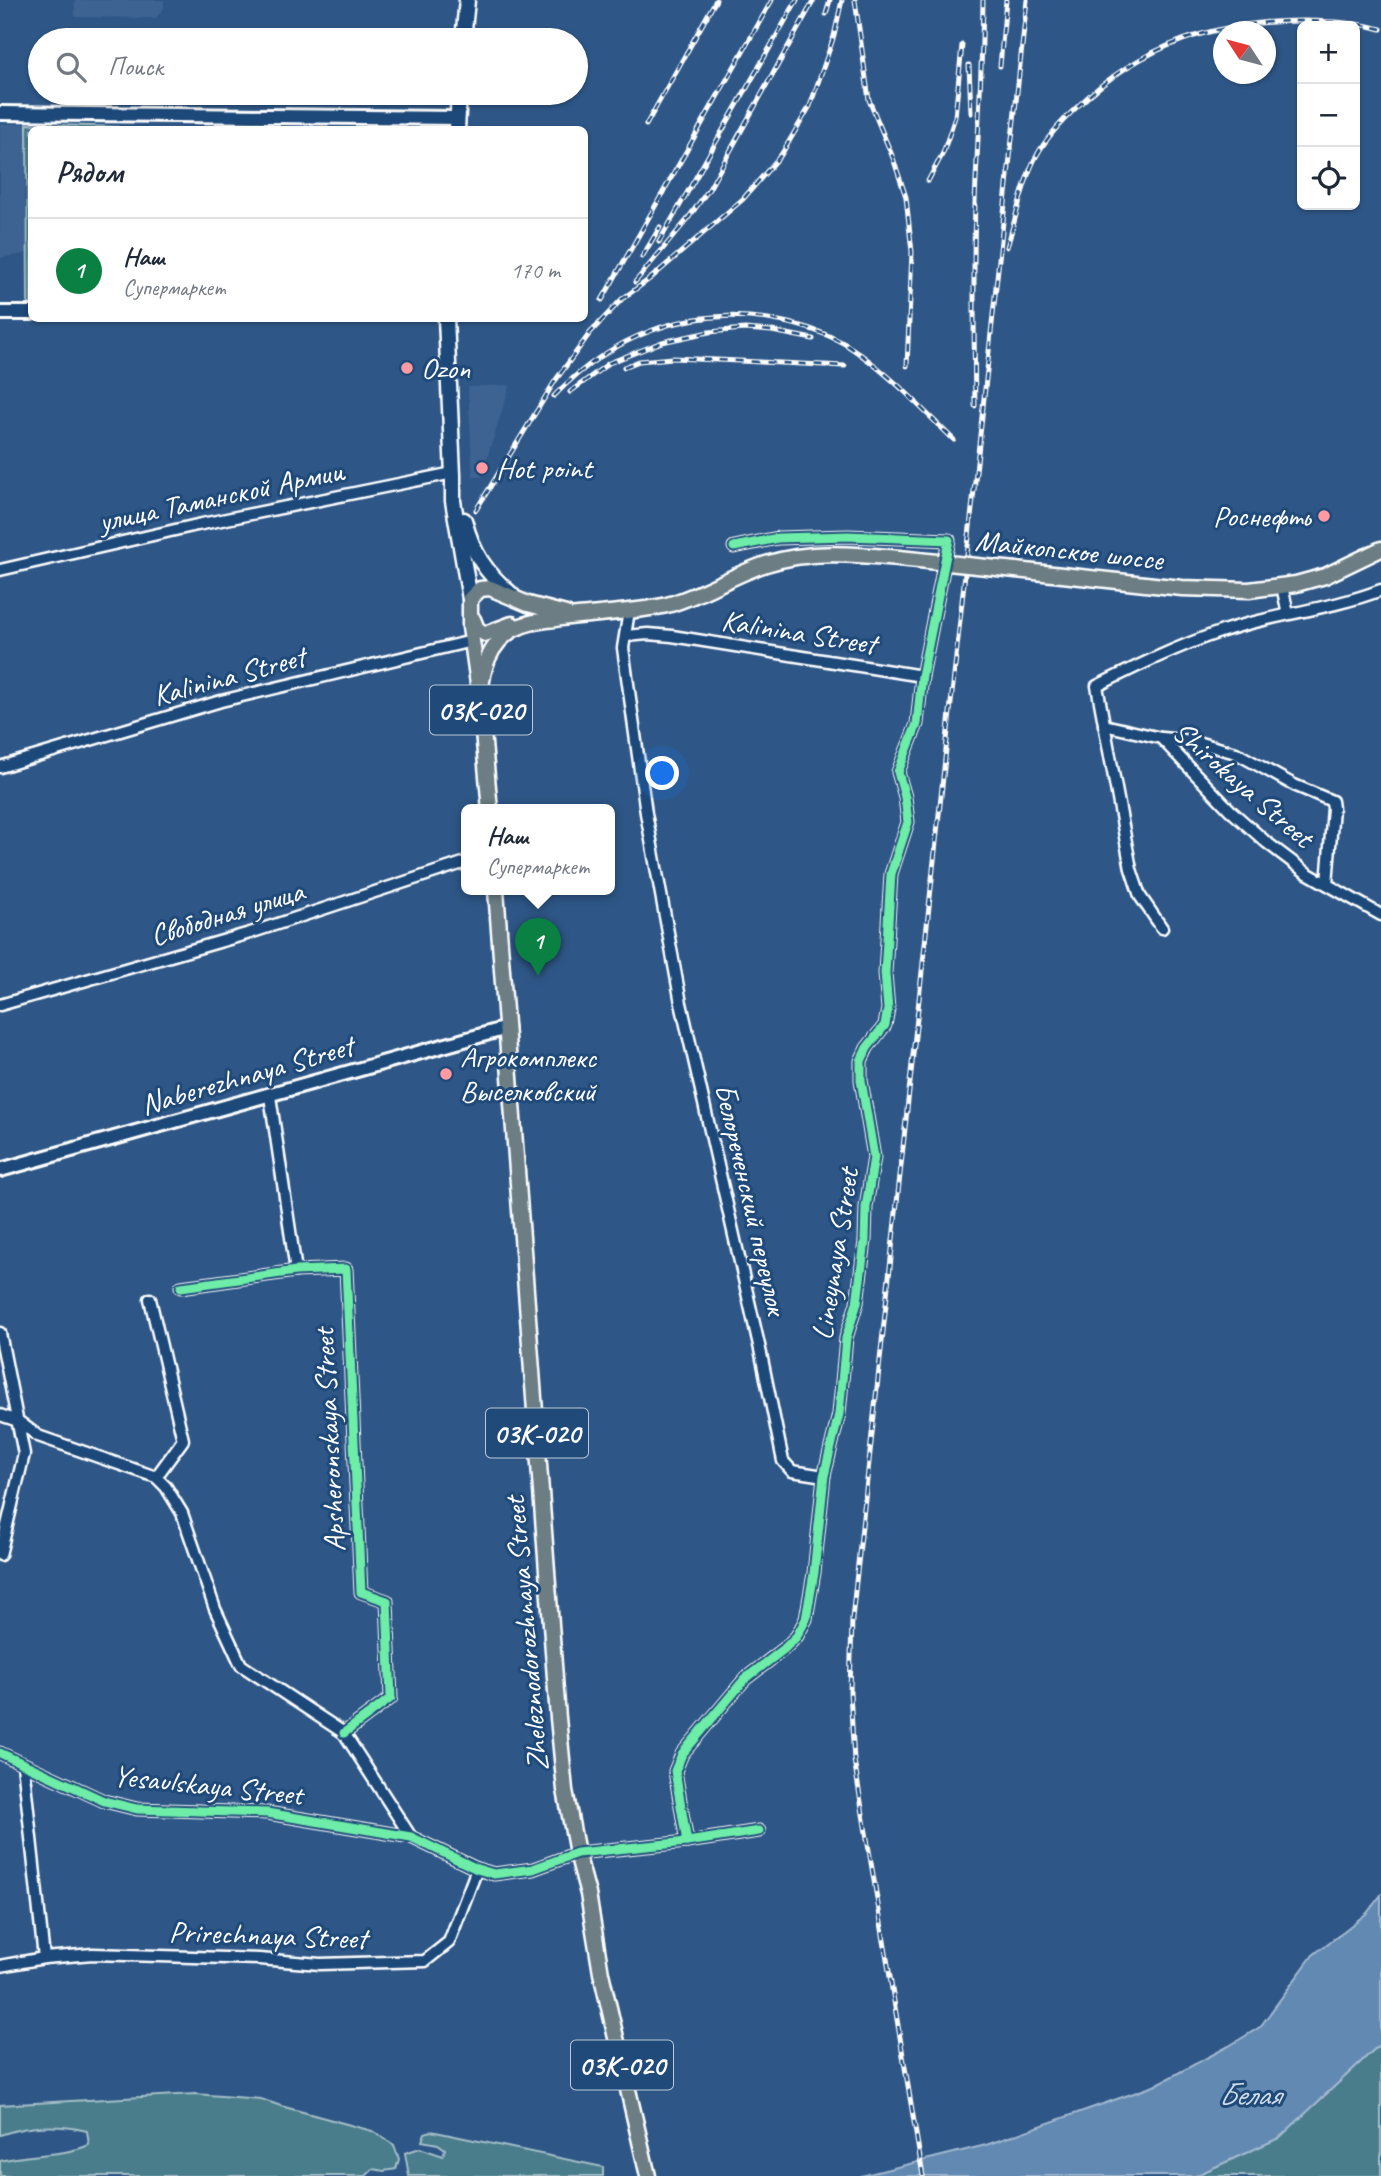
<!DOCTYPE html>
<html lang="ru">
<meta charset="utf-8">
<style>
body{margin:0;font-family:Caveat,sans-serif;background:#f2f2f3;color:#1f2937}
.controls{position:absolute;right:21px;top:21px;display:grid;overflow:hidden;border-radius:10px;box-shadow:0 2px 5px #0004}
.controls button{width:63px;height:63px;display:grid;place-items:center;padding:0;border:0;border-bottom:2px solid #e0e1e3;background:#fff;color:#1f2937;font:35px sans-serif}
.compass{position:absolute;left:1213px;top:21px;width:63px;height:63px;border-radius:50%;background:#fff;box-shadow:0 2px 5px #0004;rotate:306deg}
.you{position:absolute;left:663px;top:774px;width:24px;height:24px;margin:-18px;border:5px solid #fff;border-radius:50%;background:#1a73e8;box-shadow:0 0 0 10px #1a73e833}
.badge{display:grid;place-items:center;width:46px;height:46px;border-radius:50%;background:#0b8043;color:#fff;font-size:23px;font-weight:700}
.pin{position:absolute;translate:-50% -58px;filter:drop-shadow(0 2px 4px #0008)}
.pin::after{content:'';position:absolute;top:37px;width:24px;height:21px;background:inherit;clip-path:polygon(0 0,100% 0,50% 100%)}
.popup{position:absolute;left:461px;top:804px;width:154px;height:91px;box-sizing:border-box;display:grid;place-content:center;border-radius:10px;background:#fff;filter:drop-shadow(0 2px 5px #0005);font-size:23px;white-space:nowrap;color:#747a83}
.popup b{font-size:26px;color:#1f2937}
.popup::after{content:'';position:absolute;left:50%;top:100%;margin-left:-14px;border:14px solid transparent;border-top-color:#fff}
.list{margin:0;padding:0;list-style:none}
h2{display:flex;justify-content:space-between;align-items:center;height:91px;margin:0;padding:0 28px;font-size:30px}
h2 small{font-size:23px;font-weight:400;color:#747a83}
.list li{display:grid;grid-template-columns:46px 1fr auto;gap:21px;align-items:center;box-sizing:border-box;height:105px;padding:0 28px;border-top:2px solid #e0e1e3}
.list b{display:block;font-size:26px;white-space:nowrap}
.list p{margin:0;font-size:23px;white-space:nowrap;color:#747a83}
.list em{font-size:23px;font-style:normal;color:#747a83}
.icon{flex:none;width:38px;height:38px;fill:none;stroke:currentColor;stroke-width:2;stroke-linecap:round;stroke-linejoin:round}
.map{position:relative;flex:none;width:1381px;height:2176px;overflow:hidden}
.search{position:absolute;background:#fff;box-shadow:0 2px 5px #0004;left:28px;top:28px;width:560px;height:77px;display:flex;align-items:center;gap:18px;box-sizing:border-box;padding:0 24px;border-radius:38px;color:#747a83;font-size:26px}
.panel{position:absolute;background:#fff;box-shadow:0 2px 5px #0004;left:28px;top:126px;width:560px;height:196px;border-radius:10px}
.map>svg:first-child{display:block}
</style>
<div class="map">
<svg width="1381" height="2176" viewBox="0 0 1381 2176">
<rect width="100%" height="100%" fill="#2e5787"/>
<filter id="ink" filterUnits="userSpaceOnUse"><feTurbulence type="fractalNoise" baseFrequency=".0143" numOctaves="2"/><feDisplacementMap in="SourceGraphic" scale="14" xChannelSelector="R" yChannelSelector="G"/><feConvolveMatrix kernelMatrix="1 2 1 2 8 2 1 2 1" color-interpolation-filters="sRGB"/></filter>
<g filter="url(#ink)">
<g fill="#3e6493">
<path d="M75 0H164V8L156 18 75 17Z"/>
<path d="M0 124H27L28 253 0 258Z"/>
<path d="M118 127H414L415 129 118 130Z"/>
<path d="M510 385 481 477H473L468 387Z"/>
</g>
<g fill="#497d8c" stroke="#a4bec6" stroke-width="2">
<path d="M27 124 118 127V130H32L31 304H28Z"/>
<path d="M1381 2043V2176H1195L1279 2138Z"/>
<path d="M195 2094 261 2099 281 2106 372 2131 394 2145 399 2159 396 2169 384 2171 373 2169 366 2176H0V2161C29 2153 62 2157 89 2145L87 2131C57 2124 29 2125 0 2135V2105Z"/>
<path d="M431 2131 603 2167V2176H409L405 2153 420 2148 443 2156 445 2149 438 2144 422 2141 425 2133Z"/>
</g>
<path fill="#6289b1" stroke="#a1b8d0" stroke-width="2" d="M1381 1895V2043L1279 2138 1195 2176H861L986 2145 1154 2086 1229 2046 1260 2027 1313 1955 1367 1913Z"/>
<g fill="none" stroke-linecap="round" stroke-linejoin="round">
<defs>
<g id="minor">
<path d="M0 570 197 525 453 473"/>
<path d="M1282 586 1288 614"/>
<path d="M629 611 623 648 646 813 681 1003 761 1354 783 1461 792 1471 824 1476"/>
<path d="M626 636 648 634 672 636 922 676"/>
<path d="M1104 725 1161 738 1230 810 1266 842 1307 873 1381 915"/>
<path d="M1162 738 1193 741 1236 753 1294 785 1332 801 1333 808 1327 884"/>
<path d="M0 767 221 701 472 641"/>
<path d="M1162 928 1140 896 1131 869 1097 686C1137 666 1178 646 1220 632 1273 614 1329 610 1381 590"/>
<path d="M0 1005 250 933 466 862"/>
<path d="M270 1096 296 1271"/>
<path d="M181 1287 296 1271 346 1269 361 1592 387 1601 391 1698 344 1733"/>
<path d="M150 1299 183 1440 156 1477"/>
<path d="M0 1333 24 1454 0 1555"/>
<path d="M0 1415 18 1421 38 1436 156 1477 166 1487 182 1513 215 1609 241 1665 344 1733 411 1837"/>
<path d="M0 1753 104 1801 137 1809 267 1813 411 1837 477 1869 494 1874 533 1869 577 1853 687 1842 759 1831"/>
<path d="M23 1764 44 1958"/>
<path d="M687 1842 675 1771 682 1754 745 1679 784 1649 797 1636 806 1619 814 1573 824 1476 839 1414 846 1338 857 1303 865 1241 866 1207 874 1157 861 1080V1061L867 1048 885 1025 888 1009 885 973 891 874 908 822 905 797 898 772 917 724 922 676 949 540 848 536 778 538 734 547"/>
<path d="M0 1966 44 1958 93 1954 259 1959 320 1964 425 1961 449 1942 477 1869"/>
</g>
<g id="tertiary">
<path d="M0 113 457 118"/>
<path d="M0 313H32"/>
<path d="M0 1170 507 1028"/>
</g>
<g id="secondary">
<path d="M463 40 467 0"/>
<path d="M457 130 459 93"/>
<path d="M446 318 453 475V501L470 599"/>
<path d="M464 520C473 554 485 572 512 595"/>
</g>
<g id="primary">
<path d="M1016 570 1182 588 1249 590 1296 584 1325 576 1381 549"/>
<path d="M473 619 477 629 485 634 512 624"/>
<path d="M480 698C482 670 488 644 514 629 529 621 544 621 561 618 596 613 632 613 667 605 701 596 732 575 766 564 810 550 853 554 899 558"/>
<path d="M490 810 480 698 470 627V599L480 589 490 588 528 604 566 614"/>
<path d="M496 890 558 1718 565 1790 577 1853 588 1894 601 1973 648 2176"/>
</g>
</defs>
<use href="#minor" stroke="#fff" stroke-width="15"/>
<use href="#tertiary" stroke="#fff" stroke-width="18"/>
<use href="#secondary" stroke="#fff" stroke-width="19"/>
<use href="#primary" stroke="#fff" stroke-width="19"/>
<use href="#minor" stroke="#1f4a7a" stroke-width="10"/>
<use href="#tertiary" stroke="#1f4a7a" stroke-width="12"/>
<use href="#secondary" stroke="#1f4a7a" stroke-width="14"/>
<use href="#primary" stroke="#6c7e84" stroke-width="14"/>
<defs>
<g id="rail">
<path d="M855 0 869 100 893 158 906 197 912 252 907 366"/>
<path d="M826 14 830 0"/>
<path d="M969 65 971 113"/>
<path d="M1000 66 1006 0"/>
<path d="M646 125 716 0"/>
<path d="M928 181 943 153 955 117 962 45"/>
<path d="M659 242 797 0"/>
<path d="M1007 247C1015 222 1024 177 1037 155 1047 137 1062 121 1078 106 1142 44 1218 20 1307 21 1333 22 1356 22 1381 29"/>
<path d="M642 257 660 227"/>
<path d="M635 282 687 220 709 189 814 0"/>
<path d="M602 300 772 0"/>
<path d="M624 367 639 361 673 358 845 366"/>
<path d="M570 392 609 363 662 342 709 332 745 329 772 331 813 339"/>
<path d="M554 396C612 336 685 307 768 319 794 323 822 331 845 344 871 360 893 380 916 402"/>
<path d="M909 396 954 440"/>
<path d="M975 406C974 338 973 270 975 203 978 135 982 68 983 0"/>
<path d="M476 510 555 381 590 333 622 299 651 278 743 199 781 155 810 106 834 36 842 0"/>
<path d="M923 2176 854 1760 850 1692 852 1619 1027 0"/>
</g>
</defs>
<use href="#rail" stroke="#fff" stroke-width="5"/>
<use href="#rail" stroke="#1f4a7a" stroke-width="2.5" stroke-dasharray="8" stroke-linecap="butt"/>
<defs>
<path id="primary-bridge" d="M899 558 1016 570"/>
</defs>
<use href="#primary-bridge" stroke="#fff" stroke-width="19" stroke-linecap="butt"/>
<use href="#primary-bridge" stroke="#6c7e84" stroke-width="14"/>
<defs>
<g id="cycleway">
<path d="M181 1287 296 1271 346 1269 361 1592 387 1601 391 1698 344 1733"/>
<path d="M0 1753 104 1801 137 1809 267 1813 411 1837 477 1869 494 1874 533 1869 577 1853 687 1842 759 1831"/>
<path d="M687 1842 675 1771 682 1754 745 1679 784 1649 797 1636 806 1619 814 1573 824 1476 839 1414 846 1338 857 1303 865 1241 866 1207 874 1157 861 1080V1061L867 1048 885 1025 888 1009 885 973 891 874 908 822 905 797 898 772 917 724 922 676 949 540 848 536 778 538 734 547"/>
</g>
</defs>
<use href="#cycleway" stroke="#1f4a7a" stroke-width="13"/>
<use href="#cycleway" stroke="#6deda7" stroke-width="9"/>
</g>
</g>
<g fill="#ff9aa2" stroke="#1f4a7a" stroke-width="2.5">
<circle cx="407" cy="368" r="7"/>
<circle cx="482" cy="468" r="7"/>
<circle cx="1324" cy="516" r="7"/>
<circle cx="446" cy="1074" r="7"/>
</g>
<g text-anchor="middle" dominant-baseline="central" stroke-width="6" stroke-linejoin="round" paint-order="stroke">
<g fill="#1f4a7a" stroke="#bcc9d7" stroke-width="2">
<rect x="430" y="685.5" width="102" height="49" rx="5"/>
<rect x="486" y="1408.5" width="102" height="49" rx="5"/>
<rect x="571" y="2040.5" width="102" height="49" rx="5"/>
</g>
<g font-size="28" font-weight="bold" fill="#fff">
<text x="481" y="710">03К-020</text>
<text x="537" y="1433">03К-020</text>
<text x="622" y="2065">03К-020</text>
</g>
<g font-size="30" fill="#fff" stroke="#1f4a7a" text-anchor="start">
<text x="421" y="368">Ozon</text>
<text x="496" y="468">Hot point</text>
<text x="1310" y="516" text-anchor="end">Роснефть</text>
<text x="460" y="1057">Агрокомплекс<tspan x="460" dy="34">Выселковский</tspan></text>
</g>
<g font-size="30" fill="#fff" stroke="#1f4a7a">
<text transform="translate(221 496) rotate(-12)">улица Таманской Армии</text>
<text transform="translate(1069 550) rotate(6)">Майкопское шоссе</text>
<text transform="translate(799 632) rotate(9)">Kalinina Street</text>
<text transform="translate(229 676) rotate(-15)">Kalinina Street</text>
<text transform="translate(1243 784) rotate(41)">Shirokaya Street</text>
<text transform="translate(227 913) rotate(-17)">Свободная улица</text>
<text transform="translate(247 1075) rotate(-16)">Naberezhnaya Street</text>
<text transform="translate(751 1199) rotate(77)">Белореченский переулок</text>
<text transform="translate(835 1254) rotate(-81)">Lineynaya Street</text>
<text transform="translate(329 1440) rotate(-93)">Apsheronskaya Street</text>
<text transform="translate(526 1634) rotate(-95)">Zheleznodorozhnaya Street</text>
<text transform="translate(208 1785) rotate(6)">Yesaulskaya Street</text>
<text transform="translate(268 1935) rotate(2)">Prirechnaya Street</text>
</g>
<g font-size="32" font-style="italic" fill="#d0dce8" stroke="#1f4a7a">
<text x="1249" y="2094">Белая</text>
</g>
</g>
</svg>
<div class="controls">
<button>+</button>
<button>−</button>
<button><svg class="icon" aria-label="locate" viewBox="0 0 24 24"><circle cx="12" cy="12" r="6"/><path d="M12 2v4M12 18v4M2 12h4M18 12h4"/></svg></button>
</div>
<svg class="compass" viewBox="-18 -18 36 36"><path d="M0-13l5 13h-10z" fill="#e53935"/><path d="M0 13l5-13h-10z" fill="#747a83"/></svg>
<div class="you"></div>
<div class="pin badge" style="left:538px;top:976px">1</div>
<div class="popup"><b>Наш</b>Супермаркет</div>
<div class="search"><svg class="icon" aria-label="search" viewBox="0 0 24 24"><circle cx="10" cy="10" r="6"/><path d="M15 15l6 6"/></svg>Поиск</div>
<section class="panel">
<h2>Рядом<small></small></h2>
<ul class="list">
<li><span class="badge">1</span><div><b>Наш</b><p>Супермаркет</p></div><em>170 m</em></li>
</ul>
</section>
</div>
